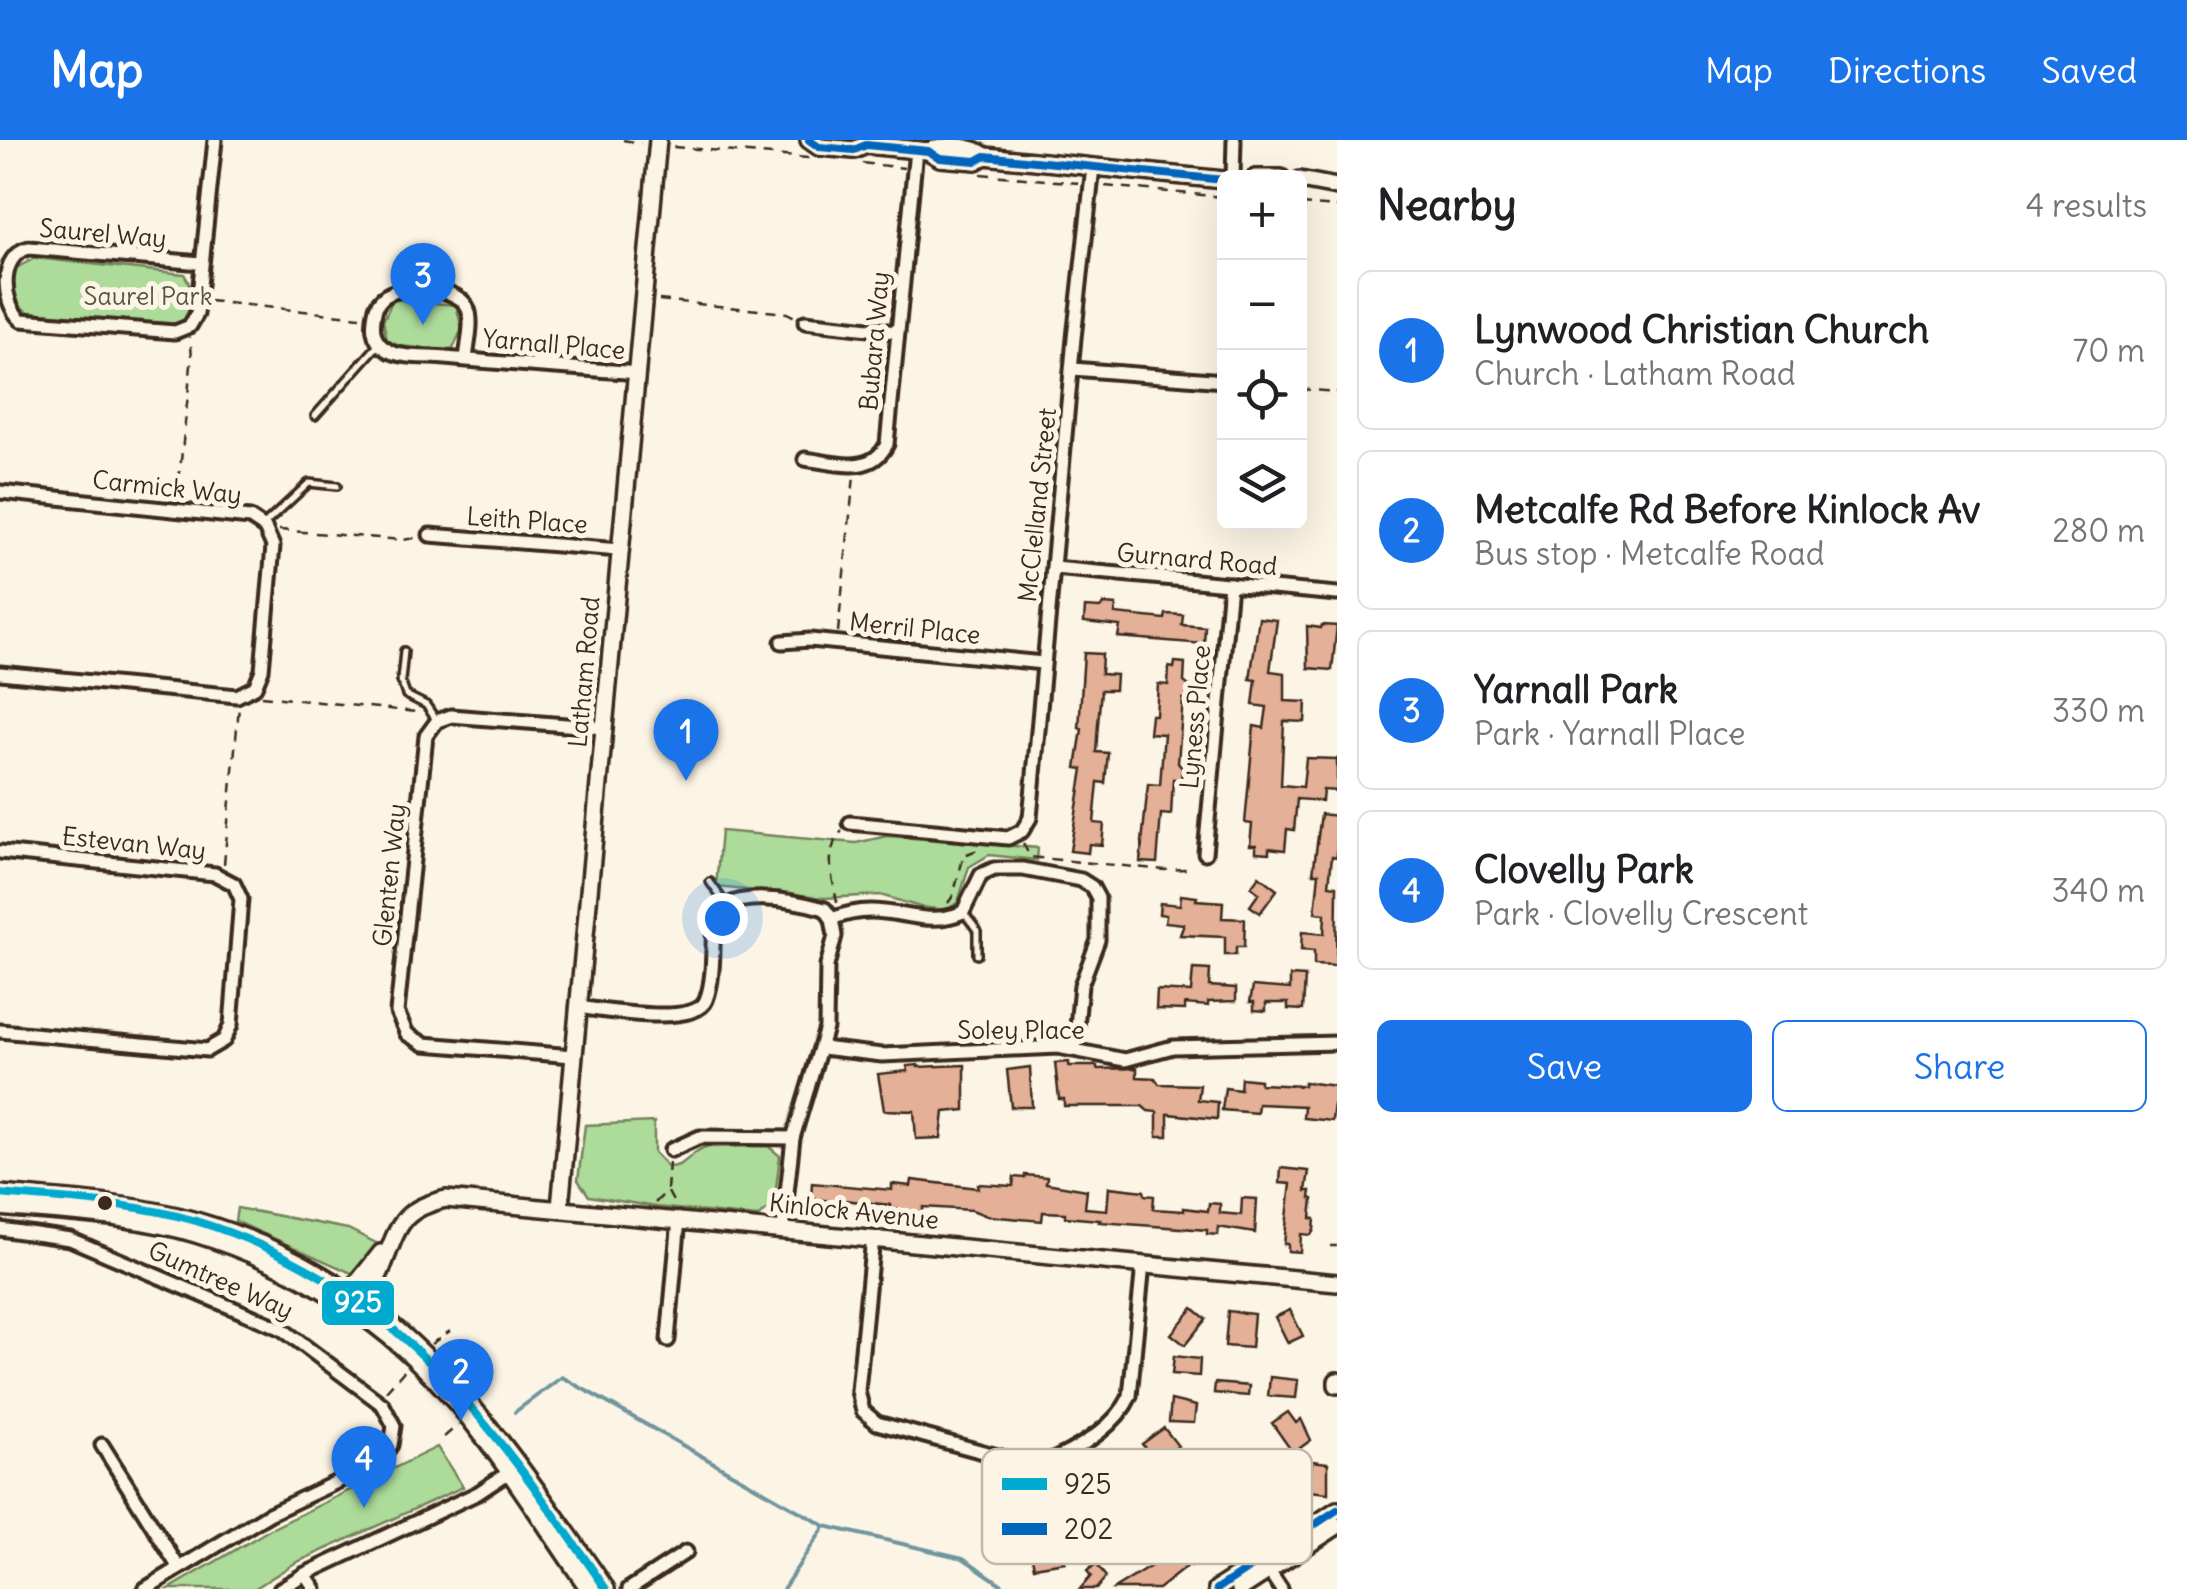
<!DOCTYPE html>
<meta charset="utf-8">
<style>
body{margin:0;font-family:Delius,sans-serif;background:#f2f2f2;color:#202124}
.controls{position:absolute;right:30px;top:30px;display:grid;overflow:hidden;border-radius:15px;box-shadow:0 10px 40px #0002}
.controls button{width:90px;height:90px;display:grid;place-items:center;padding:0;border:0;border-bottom:2px solid #e0e0e0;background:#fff;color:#202124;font:50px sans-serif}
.you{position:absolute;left:722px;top:778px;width:35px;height:35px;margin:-25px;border:8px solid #fff;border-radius:50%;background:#1a73e8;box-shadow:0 0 0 15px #1a73e833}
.badge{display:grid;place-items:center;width:65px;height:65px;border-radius:50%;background:#1a73e8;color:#fff;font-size:32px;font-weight:700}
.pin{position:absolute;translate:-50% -82px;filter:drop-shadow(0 2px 5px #0008)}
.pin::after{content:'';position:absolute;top:52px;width:35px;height:30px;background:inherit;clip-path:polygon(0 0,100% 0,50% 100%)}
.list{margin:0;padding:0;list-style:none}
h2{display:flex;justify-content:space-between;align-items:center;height:130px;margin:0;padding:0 40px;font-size:42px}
h2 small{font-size:32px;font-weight:400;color:#757577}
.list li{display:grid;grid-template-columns:65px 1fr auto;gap:30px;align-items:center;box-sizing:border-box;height:160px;margin:0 20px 20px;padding:0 20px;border:2px solid #e0e0e0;border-radius:15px}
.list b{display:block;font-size:38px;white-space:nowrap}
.list p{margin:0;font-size:32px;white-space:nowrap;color:#757577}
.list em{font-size:32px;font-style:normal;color:#757577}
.actions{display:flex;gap:20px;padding:30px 40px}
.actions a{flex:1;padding:22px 0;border:2px solid #1a73e8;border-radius:15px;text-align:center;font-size:35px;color:#1a73e8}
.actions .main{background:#1a73e8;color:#fff}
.icon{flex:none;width:55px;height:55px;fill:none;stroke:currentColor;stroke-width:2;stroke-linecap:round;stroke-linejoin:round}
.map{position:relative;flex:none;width:1337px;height:1449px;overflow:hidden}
header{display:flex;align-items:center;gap:60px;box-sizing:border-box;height:140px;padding:0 50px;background:#1a73e8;color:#fff}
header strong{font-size:48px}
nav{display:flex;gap:55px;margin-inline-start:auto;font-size:35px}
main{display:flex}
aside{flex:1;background:#fff}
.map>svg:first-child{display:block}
</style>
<header>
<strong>Map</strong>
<nav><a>Map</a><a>Directions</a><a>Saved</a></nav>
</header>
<main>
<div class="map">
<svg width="1337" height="1449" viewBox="0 0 1337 1449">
<rect width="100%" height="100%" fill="#fcf5e5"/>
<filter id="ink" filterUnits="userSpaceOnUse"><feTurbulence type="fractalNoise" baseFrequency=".01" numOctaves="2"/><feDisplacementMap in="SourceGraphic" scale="20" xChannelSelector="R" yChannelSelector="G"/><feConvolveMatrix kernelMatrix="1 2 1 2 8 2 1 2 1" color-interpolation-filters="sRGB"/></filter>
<g filter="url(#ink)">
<g fill="#acdb9a" stroke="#74825c" stroke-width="2.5">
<path d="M35 118 184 134C194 148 192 170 181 183L162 185 29 172C8 162 13 149 16 128Z"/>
<path d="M393 159 456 165 462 189 452 211 388 205 383 181Z"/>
<path d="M721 691 856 703 887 696 1038 708 1037 720 989 715 969 727 958 762 947 770 920 767 880 755 824 758 716 747Z"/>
<path d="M654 982V1012L668 1027C687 1027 690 1011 706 1007L768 1006 780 1016 774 1065 757 1077 656 1067 589 1056 578 1040 585 985Z"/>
<path d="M237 1068 348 1089 378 1104 358 1136 235 1081Z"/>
<path d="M437 1307 463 1347 295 1423 254 1449H169L269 1390Z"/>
</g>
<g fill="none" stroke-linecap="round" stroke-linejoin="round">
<g stroke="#70959e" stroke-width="4">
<path d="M515 1272 562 1237 825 1386 963 1418 1008 1449"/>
<path d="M783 1449 825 1386"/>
</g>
</g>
<g fill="#e4b097" stroke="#3b2a1e" stroke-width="2.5">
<path d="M1104 464 1116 465 1115 474 1165 479 1166 474 1183 475 1182 485 1205 487 1204 504 1118 497 1120 486 1084 482 1085 467 1100 468Z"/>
<path d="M1259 478 1277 480 1270 531 1285 533V561L1306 562 1305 582 1284 581 1281 645 1303 647 1306 618 1337 619V651L1323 650 1322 661 1297 659 1294 690 1287 689 1285 710 1269 708V713L1256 712V705H1250L1252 684 1245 683 1254 586 1264 588 1267 567 1253 565 1256 540 1250 539Z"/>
<path d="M1322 485 1337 486 1332 530 1308 528 1307 486 1321 488Z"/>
<path d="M1084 513 1102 514 1101 534 1116 535 1115 550H1101L1098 584 1096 612 1108 613 1105 643 1098 642 1094 683 1104 684 1102 705 1089 704 1088 713 1070 711 1083 629 1076 628 1082 589 1079 588Z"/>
<path d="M1175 522 1185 523 1184 542 1189 546 1188 560 1183 559 1178 623 1182 628 1181 640 1173 639 1171 675 1161 674 1157 723 1140 722 1148 644 1160 645 1164 594 1149 593 1151 575H1156L1158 544 1168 545 1169 527 1174 528Z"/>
<path d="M1321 674 1337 676V717L1332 716 1329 745 1337 746 1336 826 1314 825V811L1301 810 1302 792 1324 794 1325 774 1315 773 1319 733H1313Z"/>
<path d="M1259 736 1277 750 1260 773 1250 766 1259 753 1251 747Z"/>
<path d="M1181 755 1197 757 1196 760 1223 762 1222 778 1245 779 1244 807H1236V815H1225V797L1180 795 1184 784 1165 782 1166 775 1159 774 1160 763 1180 765Z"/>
<path d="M1193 829 1210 830 1209 846 1236 848V861L1208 862V866L1185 864V870L1156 869 1157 850 1191 852Z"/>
<path d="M1290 836 1305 837 1303 870 1288 869V863H1266V871L1254 870V862H1250L1253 846 1290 849Z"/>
<path d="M1069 922V926H1097V929L1137 928V937L1155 938 1159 944 1200 945 1198 960 1218 962 1217 979 1168 974V996H1157V972L1148 971 1142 966H1064V959H1059L1055 923Z"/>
<path d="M918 925V927L965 925V970L944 972 941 998 916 999 914 971 884 970 878 934 908 931 907 926Z"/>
<path d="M1030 927 1032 967H1011L1007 930Z"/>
<path d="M1241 938 1260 940V944L1304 946V942L1336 946 1332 981 1303 978 1304 966 1258 964 1257 973 1222 970 1225 948 1240 950Z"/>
<path d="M1281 1028 1309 1031 1306 1051H1311L1310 1058 1313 1059 1311 1078 1315 1079 1314 1090 1311 1095 1301 1094 1300 1112 1288 1111V1104H1284L1291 1044 1280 1043Z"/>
<path d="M1025 1035 1047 1037 1046 1043 1087 1050 1085 1068 1107 1070 1109 1047 1144 1051 1145 1055 1154 1056 1153 1069 1184 1071V1068L1208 1071 1209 1063 1220 1064V1073L1241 1075 1242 1058 1257 1059 1255 1093 1218 1087V1095L1207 1094V1090L1099 1082 1100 1080 1065 1077V1073L1043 1072 1042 1081 987 1076 972 1070 923 1067V1073L890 1069V1065L842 1060V1063L811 1058 812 1043 892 1050V1044L911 1046 912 1040 978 1048V1044L1013 1046 1014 1037 1025 1038Z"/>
<path d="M1193 1168 1206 1179 1185 1205 1171 1194Z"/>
<path d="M1290 1170 1303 1196 1288 1203 1275 1177Z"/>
<path d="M1228 1171 1254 1174 1251 1208 1225 1206Z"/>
<path d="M1174 1216 1200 1219 1199 1236 1172 1234Z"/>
<path d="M1270 1237 1298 1240 1296 1258 1268 1256Z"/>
<path d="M1215 1243 1249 1246 1248 1256 1214 1253Z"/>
<path d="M1171 1260 1196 1266 1194 1283 1169 1282Z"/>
<path d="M1288 1272 1296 1283 1301 1279 1311 1300 1293 1313 1272 1283Z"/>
<path d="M1164 1288 1178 1306 1114 1357 1120 1366 1096 1383 1087 1370 1050 1393 1041 1378 1053 1370 1051 1368 1091 1337 1098 1347 1145 1308 1142 1304Z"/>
<path d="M1312 1321 1328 1323V1353L1309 1351Z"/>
<path d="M1275 1351 1285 1366 1233 1399 1223 1401 1199 1417 1201 1421 1192 1426 1190 1424 1158 1449H1114L1180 1408 1174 1399 1208 1378 1205 1374 1221 1363 1233 1381Z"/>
<path d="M1021 1390 1023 1399 1048 1394 1065 1422 1034 1427 1031 1412 1015 1415 1011 1392Z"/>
<path d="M1096 1424 1106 1437 1096 1449H1080L1091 1436 1087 1431Z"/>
</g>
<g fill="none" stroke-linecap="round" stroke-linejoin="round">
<defs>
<g id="lane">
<path d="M315 276 379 204"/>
<path d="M265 384 309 343 337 346"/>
<path d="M404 511 401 541 406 555 426 565 437 581"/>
<path d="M710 742 725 763"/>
<path d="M964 773 977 790V815"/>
</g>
<g id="street">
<path d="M1233 38 1234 0"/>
<path d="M201 123 29 108C0 114 0 161 21 180L175 192 190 186 197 174 215 0"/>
<path d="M805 182 896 192"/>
<path d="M466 220C467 205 474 180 467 167 457 145 386 138 376 168 372 184 371 200 386 209 400 219 429 216 446 218 510 224 574 228 638 233"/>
<path d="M1073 229 1224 241"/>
<path d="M805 319C835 323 871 336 887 304L916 10"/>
<path d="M0 352 250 378 265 388 273 406 262 530 255 547 237 556 0 533"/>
<path d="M430 395 620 410"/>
<path d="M1054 428 1337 454"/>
<path d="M782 502 810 500 1043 523"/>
<path d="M850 683 1008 698 1022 691 1030 678 1074 198 1093 27"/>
<path d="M0 712 215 734 234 744 241 759 231 885 224 900 207 910 0 891"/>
<path d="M1205 713 1230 444"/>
<path d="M832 779C886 756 919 792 963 772L981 735 994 729H1023L1081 740 1092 747 1098 758V800L1081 845 1075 908"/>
<path d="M577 867C603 870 695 887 706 860 715 837 712 805 714 781 724 746 797 761 825 769L832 779 835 796 827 826 826 888 793 998 783 1089"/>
<path d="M822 908 882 915 1058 907 1125 920 1173 907 1337 903"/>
<path d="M573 916 424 904 407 894 397 872 426 596 437 581 451 576 604 588"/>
<path d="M671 1010 700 997 793 998"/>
<path d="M0 1089 70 1099 282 1189 383 1265 394 1286 391 1305 379 1322 269 1374 145 1449"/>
<path d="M873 1098 858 1251 863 1271 877 1283 1038 1327C1071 1313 1115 1289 1130 1256L1143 1124"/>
<path d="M668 1200 679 1079"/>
<path d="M102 1305 179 1428"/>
<path d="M1267 1428 1281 1449"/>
<path d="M305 1434 315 1449"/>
<path d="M280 1449 305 1434 478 1353 514 1329"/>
<path d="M629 1449 686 1412"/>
</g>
<g id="secondary">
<path d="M809 0 819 7 854 10 866 5 928 11 940 18 976 21 985 16 1224 40"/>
<path d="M928 11C946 4 970 5 985 16"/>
<path d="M1255 38H1281"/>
<path d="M1300 40 1337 47"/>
<path d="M0 1054C65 1060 133 1063 196 1081 401 1140 491 1284 606 1449"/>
<path d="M0 1067C65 1073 134 1075 196 1094 280 1120 363 1166 425 1229 488 1291 538 1376 589 1449"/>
<path d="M560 1068 658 0"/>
<path d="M346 1157 381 1113"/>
<path d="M357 1173C366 1157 378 1141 384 1123 399 1084 402 1069 446 1059L1337 1143"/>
<path d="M1337 1241V1245"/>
<path d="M1217 1449 1337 1370"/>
<path d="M1240 1449 1337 1386"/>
</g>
</defs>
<use href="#lane" stroke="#3b2a1e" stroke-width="12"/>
<use href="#street" stroke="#3b2a1e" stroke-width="19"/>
<use href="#secondary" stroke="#3b2a1e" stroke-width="22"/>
<g stroke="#3b2a1e" stroke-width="2.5" stroke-dasharray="10 8" stroke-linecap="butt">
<path d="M623 0 641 3"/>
<path d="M673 7 809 18"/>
<path d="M862 23 904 28"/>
<path d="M981 34 1078 43"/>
<path d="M1105 46 1224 57"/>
<path d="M1300 64 1337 67"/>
<path d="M659 160 787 173 795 177"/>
<path d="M209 161 360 177"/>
<path d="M1300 249 1337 252"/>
<path d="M177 359 192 216 190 197"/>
<path d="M279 390 403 400 420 397"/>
<path d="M838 492 854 336"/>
<path d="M261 556 417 572"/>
<path d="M1023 703 1030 717 1165 730 1186 729"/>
<path d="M224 724 239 567"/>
<path d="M837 763C833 738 823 713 842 691"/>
<path d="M948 763 953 756 964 715 983 708"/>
<path d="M668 1052 676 1067"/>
<path d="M655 1063 667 1051 669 1021"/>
<path d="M1330 1106H1337"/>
<path d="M431 1204 450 1191"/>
<path d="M386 1251 404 1231"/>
<path d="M444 1297 458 1285"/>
</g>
<use href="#lane" stroke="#fcf5e5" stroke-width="5"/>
<use href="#street" stroke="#fcf5e5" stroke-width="11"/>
<use href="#secondary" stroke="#fcf5e5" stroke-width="15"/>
<defs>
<path id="bus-1" d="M0 1054C65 1060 133 1062 196 1081 397 1143 492 1285 606 1449"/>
<g id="bus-2">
<path d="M809 0 819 7 854 10 866 5 928 11 940 18 976 21 985 16 1224 40"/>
<path d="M1217 1449 1337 1370"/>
</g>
</defs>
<use href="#bus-1" stroke="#fcf5e5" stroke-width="15"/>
<use href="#bus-2" stroke="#fcf5e5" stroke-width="15"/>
<use href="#bus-1" stroke="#00a9ce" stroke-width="8"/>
<use href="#bus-2" stroke="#0065bd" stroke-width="8"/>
</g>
</g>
<circle fill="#3b2a1e" stroke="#fcf5e5" stroke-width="4" cx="105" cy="1063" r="9"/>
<g text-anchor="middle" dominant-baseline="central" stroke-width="10" stroke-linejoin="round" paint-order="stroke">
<g font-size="25" fill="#3b2a1e" stroke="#fcf5e5">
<text transform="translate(103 93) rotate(5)">Saurel Way</text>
<text transform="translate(874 201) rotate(-85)">Bubara Way</text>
<text transform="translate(554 204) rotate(5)">Yarnall Place</text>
<text transform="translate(167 347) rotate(6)">Carmick Way</text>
<text transform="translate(1037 365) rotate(-84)">McClelland Street</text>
<text transform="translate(527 380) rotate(4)">Leith Place</text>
<text transform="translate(1197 419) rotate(5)">Gurnard Road</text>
<text transform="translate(915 488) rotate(6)">Merril Place</text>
<text transform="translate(584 532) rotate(-85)">Latham Road</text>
<text transform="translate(1195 577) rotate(-85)">Lyness Place</text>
<text transform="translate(134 703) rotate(6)">Estevan Way</text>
<text transform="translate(389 735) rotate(-84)">Glenten Way</text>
<text x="1021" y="890">Soley Place</text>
<text transform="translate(854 1071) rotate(6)">Kinlock Avenue</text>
<text transform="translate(221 1140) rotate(24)">Gumtree Way</text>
</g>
<g font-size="25" fill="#57563d" stroke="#fcf5e5">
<text x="148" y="156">Saurel Park</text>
</g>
</g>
<rect x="982" y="1309" width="330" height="115" rx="15" fill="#fcf5e5" stroke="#c2b8a9" stroke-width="2.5"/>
<rect x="1002" y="1338" width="45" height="12" fill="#00a9ce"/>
<rect x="1002" y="1383" width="45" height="12" fill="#0065bd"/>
<g font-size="28" fill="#3b2a1e">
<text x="1064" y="1354">925</text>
<text x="1064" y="1399">202</text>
</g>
<rect stroke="#fcf5e5" stroke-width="4" x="320" y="1139" width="76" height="48" rx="10" fill="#00a9ce"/>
<g font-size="28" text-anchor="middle" font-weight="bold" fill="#fff">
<text x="358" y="1172">925</text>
</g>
</svg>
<div class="controls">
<button>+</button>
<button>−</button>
<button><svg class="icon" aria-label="locate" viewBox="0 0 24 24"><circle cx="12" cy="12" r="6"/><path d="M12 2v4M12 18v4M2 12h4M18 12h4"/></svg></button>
<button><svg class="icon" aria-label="layers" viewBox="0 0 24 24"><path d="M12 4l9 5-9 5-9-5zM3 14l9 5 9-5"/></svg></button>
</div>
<div class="you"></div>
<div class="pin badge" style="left:686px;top:641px">1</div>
<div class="pin badge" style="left:461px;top:1281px">2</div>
<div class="pin badge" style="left:423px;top:185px">3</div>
<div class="pin badge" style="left:364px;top:1368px">4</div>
</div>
<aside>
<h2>Nearby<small>4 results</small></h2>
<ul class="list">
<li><span class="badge">1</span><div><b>Lynwood Christian Church</b><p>Church · Latham Road</p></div><em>70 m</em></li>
<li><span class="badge">2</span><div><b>Metcalfe Rd Before Kinlock Av</b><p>Bus stop · Metcalfe Road</p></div><em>280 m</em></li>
<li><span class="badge">3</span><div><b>Yarnall Park</b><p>Park · Yarnall Place</p></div><em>330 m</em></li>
<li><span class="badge">4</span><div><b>Clovelly Park</b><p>Park · Clovelly Crescent</p></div><em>340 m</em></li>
</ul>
<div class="actions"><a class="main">Save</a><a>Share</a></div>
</aside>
</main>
